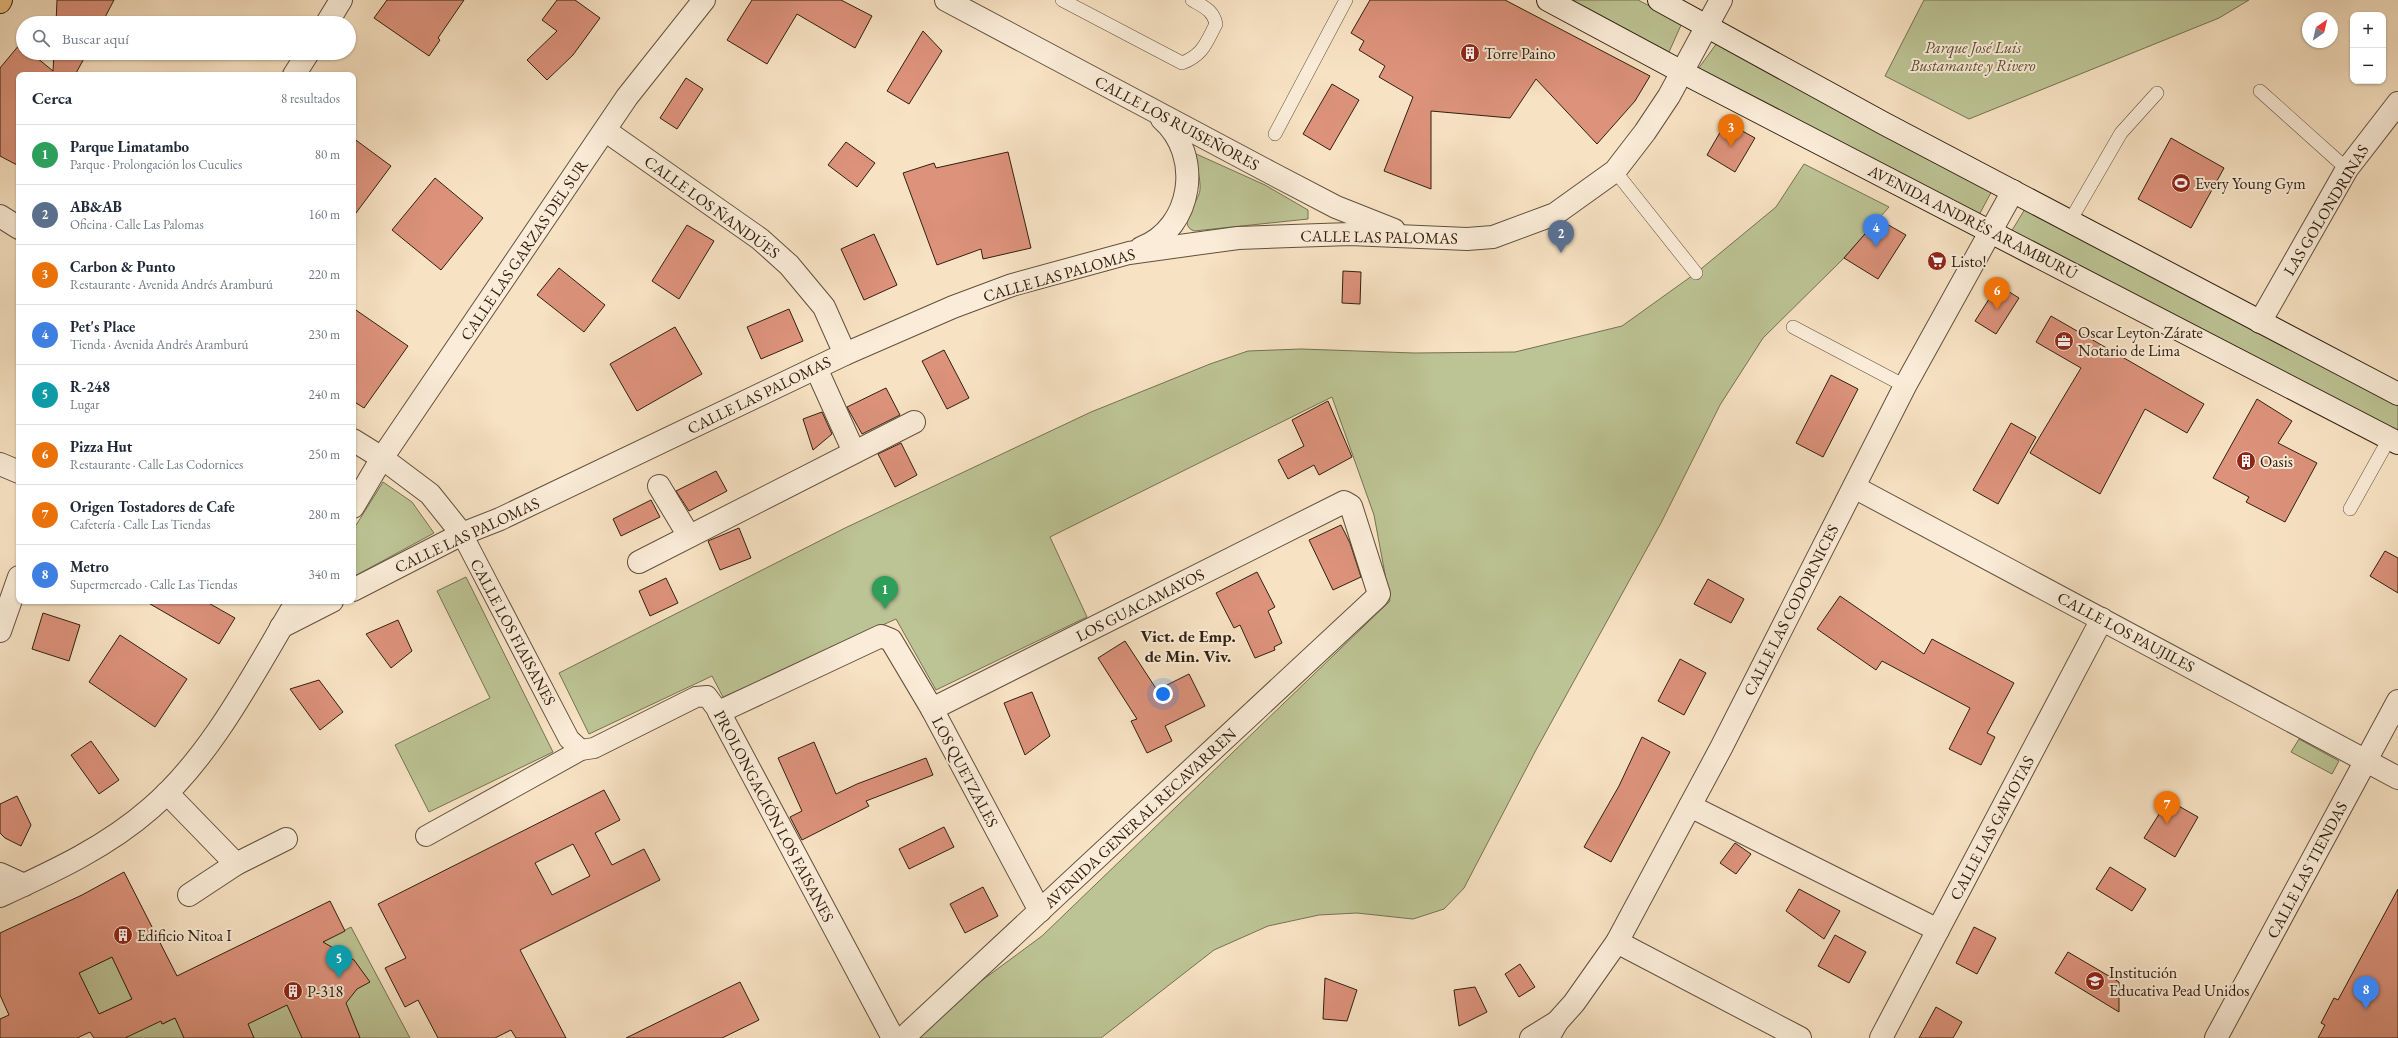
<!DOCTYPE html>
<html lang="es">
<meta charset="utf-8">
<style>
body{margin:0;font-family:"EB Garamond",serif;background:#f6f6f7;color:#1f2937}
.controls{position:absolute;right:12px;top:12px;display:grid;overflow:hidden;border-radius:8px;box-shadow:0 1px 3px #0004}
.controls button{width:36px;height:36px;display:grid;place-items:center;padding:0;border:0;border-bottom:1px solid #e0e1e3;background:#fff;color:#1f2937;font:20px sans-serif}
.compass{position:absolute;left:2302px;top:12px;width:36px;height:36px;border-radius:50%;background:#fff;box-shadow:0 1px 3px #0004;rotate:34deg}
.you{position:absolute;left:1163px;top:694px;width:14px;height:14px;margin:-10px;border:3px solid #fff;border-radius:50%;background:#1a73e8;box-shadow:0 0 0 6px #1a73e833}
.badge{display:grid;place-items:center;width:26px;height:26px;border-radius:50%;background:#0b8043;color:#fff;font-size:13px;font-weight:700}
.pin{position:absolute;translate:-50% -33px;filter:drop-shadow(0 1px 2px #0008)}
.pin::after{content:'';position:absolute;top:21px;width:14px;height:12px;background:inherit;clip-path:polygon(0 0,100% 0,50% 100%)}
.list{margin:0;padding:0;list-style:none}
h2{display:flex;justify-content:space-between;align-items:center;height:52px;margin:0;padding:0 16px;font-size:17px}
h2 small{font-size:13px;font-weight:400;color:#747a83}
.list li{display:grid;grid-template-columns:26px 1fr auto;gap:12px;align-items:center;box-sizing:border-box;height:60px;padding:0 16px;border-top:1px solid #e0e1e3}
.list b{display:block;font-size:15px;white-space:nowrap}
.list p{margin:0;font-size:13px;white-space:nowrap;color:#747a83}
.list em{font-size:13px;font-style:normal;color:#747a83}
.icon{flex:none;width:22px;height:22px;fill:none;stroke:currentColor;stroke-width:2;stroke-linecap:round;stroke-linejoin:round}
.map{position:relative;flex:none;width:2398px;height:1038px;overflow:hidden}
.search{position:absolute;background:#fff;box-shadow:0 1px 3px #0004;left:16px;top:16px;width:340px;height:44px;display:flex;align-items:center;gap:10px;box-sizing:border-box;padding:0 14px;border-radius:22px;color:#747a83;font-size:15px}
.panel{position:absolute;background:#fff;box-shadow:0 1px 3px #0004;left:16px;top:72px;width:340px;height:532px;border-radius:8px}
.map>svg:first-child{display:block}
</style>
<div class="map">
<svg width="2398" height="1038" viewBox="0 0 2398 1038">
<rect width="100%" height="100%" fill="#f7e2c3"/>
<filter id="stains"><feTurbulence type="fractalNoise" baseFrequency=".005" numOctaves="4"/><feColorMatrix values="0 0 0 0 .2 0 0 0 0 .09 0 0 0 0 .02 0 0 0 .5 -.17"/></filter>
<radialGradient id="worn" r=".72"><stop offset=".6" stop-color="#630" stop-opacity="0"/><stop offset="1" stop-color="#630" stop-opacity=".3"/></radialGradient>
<g fill="#bcc394" stroke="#767252">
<path d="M1572 0H1638L1682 23 1669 52Z"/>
<path d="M1924 0H2249L2219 18 1969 119 1885 76Z"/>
<path d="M1717 43 1994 187 1979 215 1698 69Z"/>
<path d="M1194 153 1265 185 1308 210V219L1194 231C1176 224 1199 202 1200 190 1201 179 1196 165 1194 153Z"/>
<path d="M1804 164 1889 207 1842 260 1763 338 1720 405 1661 523 1536 750 1464 888 1444 909 1413 919 1357 913 1319 915 1268 926 1214 950 1101 1038H904L1042 936 1390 601 1374 515 1332 397 1050 537 1087 617 936 690 896 619 723 697 712 676 589 734 559 673 845 528 1091 412 1210 364 1248 351 1301 349 1414 353 1515 352 1622 326 1696 273 1776 207Z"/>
<path d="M2028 204 2398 399V432L2011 232Z"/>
<path d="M383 482 412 502 434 533 353 577V530Z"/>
<path d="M466 577 553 752 429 812 395 745 490 698 437 591Z"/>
<path d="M2299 739 2339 761 2332 774 2291 752Z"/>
<path d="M351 927 410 1038H354L359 1035 354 1025 301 1036 302 1038H254L241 1009 182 1034 184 1038H125L158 1015 163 1024Z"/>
<path d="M112 957 132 999 99 1014 79 973Z"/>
</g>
<g fill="#dc927b" stroke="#31200f" fill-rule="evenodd">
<path d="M57 0H114L102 23H56Z"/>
<path d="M387 0H464L438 38 440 40 429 56 374 18Z"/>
<path d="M557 0H575L600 18 573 55 547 80 527 60 557 31 542 20Z"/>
<path d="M752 0H841L872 16 855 48 797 14 767 64 727 40Z"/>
<path d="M1370 0H1505L1650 76 1635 101 1597 144 1536 79 1510 118 1431 111V189L1384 171 1413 97 1379 77 1385 66 1359 50 1364 41 1351 33Z"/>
<path d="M923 31 942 51 909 104 887 91Z"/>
<path d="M20 44 23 46V53H31L53 71 54 53H87L75 75H19V166L0 156V68Z"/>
<path d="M686 78 703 89 677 129 660 118Z"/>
<path d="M1332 84 1359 100 1330 150 1303 134Z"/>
<path d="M1726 122 1755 138 1735 172 1707 155Z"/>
<path d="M353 138 391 166 353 217Z"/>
<path d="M2171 138 2224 168 2191 228 2138 199Z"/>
<path d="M846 142 875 163 857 187 828 165Z"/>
<path d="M1008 152 1031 248 983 259 981 249 937 265 903 173 934 163 936 168Z"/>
<path d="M435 178 483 218 441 270 392 230Z"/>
<path d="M1878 219 1906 235 1878 279 1844 258Z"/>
<path d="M687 225 714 241 679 299 652 281Z"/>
<path d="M874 234 897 285 864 300 841 249Z"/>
<path d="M559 268 605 305 584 332 537 295Z"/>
<path d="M1343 271 1361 272 1360 304 1342 303Z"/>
<path d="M1998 285 2019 298 1996 334 1975 321Z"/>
<path d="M353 308 408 346 364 408 353 401Z"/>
<path d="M789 309 803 341 761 359 747 327Z"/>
<path d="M2051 316 2204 404 2187 433 2145 409 2100 494 2030 453 2081 368 2036 342Z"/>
<path d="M675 327 702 374 637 411 610 364Z"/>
<path d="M944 350 969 398 947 409 922 361Z"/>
<path d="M1831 375 1858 389 1823 457 1796 443Z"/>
<path d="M886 388 900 415 862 434 847 407Z"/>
<path d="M2257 399 2292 421 2278 443 2317 463 2285 522 2246 502 2249 497 2213 478Z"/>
<path d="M1328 401 1352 457 1319 475 1314 465 1288 479 1278 460 1304 446 1292 420Z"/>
<path d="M822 412 832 434 813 450 803 419Z"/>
<path d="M2011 423 2036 437 1998 504 1973 490Z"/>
<path d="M901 443 917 475 895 487 878 454Z"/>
<path d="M716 471 727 491 689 511 676 491Z"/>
<path d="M651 500 660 517 621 536 613 519Z"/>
<path d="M1341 525 1350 543 1361 577 1333 590 1309 540Z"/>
<path d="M739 528 751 558 720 570 708 541Z"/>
<path d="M2385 551 2398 558V593L2370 576Z"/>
<path d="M1257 572 1275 607 1268 611 1282 643 1274 647 1275 650 1255 658 1240 625 1234 628 1216 593Z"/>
<path d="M666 578 678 603 650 616 639 591Z"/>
<path d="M1708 579 1744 599 1731 623 1694 604Z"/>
<path d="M1840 596 1924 654 1932 639 2014 683 1987 733 1995 737 1981 765 1949 749 1970 708 1882 661 1876 670 1817 629Z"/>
<path d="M145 601H205L235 618 219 644Z"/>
<path d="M43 613 80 625 69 661 32 649Z"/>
<path d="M398 620 412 651 391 668 366 634Z"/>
<path d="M120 635 187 679 155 727 89 682Z"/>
<path d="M1125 641 1157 690 1189 674 1205 706 1165 726 1172 741 1147 753 1131 721 1137 719 1098 658Z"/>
<path d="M1680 659 1706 673 1684 715 1658 701Z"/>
<path d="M319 680 343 712 320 730 290 689Z"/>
<path d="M1032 692 1050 736 1025 755 1004 703Z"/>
<path d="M1642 737 1670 752 1611 862 1584 847 1619 786Z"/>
<path d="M91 741 119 780 99 794 71 755Z"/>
<path d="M814 742 836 794 857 784 926 758 933 775 866 801 869 806 802 840 790 817 802 811 778 758Z"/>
<path d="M604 790 620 820 595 833 612 865 644 849 660 880 520 950 566 1038H516L511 1030 495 1038H438L418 1000 405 1007 385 968 406 958 378 904ZM573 844 590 876 552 895 535 863Z"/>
<path d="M17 796 31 825 21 846 5 838 0 833V804Z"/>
<path d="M2168 800 2198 817 2175 857 2144 838Z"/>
<path d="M944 827 954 847 909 869 899 849Z"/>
<path d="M1735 843 1751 854 1736 874 1720 863Z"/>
<path d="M2110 867 2146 889 2132 911 2096 889Z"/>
<path d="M124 872 177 976 330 901 345 931 323 942 354 960 370 982 357 989 346 1003 360 1038H302L287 1005 248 1024 254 1038H184L175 1018 162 1024 161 1021 125 1038H94L90 1032 77 1038H0V1019L9 1015 0 995V933L82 895ZM112 957 132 999 99 1014 79 973Z"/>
<path d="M983 887 998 916 965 933 950 904Z"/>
<path d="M1799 889 1840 911 1824 939 1786 911Z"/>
<path d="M2398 889V1038H2318L2325 1025 2321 1023 2334 998 2338 1000Z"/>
<path d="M1974 927 1996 938 1977 974 1956 963Z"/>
<path d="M1835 935 1866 952 1849 983 1818 966Z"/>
<path d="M2068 952 2119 982V1012L2055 973Z"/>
<path d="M1520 964 1535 987 1519 997 1505 974Z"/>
<path d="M1325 978 1357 990 1347 1021 1323 1019Z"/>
<path d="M740 982 759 1020 722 1038H626Z"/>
<path d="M1475 987 1487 1012 1459 1026 1454 990Z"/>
<path d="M1936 1007 1962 1022 1953 1038H1919Z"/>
</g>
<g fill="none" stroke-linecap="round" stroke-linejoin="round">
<defs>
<g id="service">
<path d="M1062 0 1182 63C1203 55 1206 43 1216 24 1213 10 1204 7 1192 0"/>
<path d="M2260 91 2347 169"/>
<path d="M1275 134 1346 0"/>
<path d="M1615 171 1696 273"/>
<path d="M2070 221 2121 133 2157 93"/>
<path d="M1793 327 1905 386"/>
<path d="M2350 509 2389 439"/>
</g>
<g id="pedestrian">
<path d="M462 534 569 739 581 750"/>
<path d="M426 836 581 750 594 748 696 697 707 696 719 712"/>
</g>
<g id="minor">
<path d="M946 0 1271 173 1336 207 1394 230"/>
<path d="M327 23 341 0"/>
<path d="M294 75 308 53"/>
<path d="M606 131 760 239 789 265 824 307 845 354"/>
<path d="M0 216 19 228"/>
<path d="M1141 248C1193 228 1203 155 1162 119"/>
<path d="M2260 322 2347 169 2398 103"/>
<path d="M816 368 854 452"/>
<path d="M353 440 382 458 430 494 462 534"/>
<path d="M0 464 19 472"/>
<path d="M659 486 689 536"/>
<path d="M1854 487 2398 778"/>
<path d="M353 507 382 458 627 97 704 0"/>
<path d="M639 562 914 422"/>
<path d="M353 590 462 534 500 519 845 354 953 307 1012 285 1129 253 1238 238 1350 234 1467 239 1493 237 1555 214 1615 171 1645 132 1669 96 1721 0"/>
<path d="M281 627 332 601"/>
<path d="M0 631 19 577"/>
<path d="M167 793 236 864 286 839"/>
<path d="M1690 806 1938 930"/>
<path d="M0 874 24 885"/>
<path d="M189 895 236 864"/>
<path d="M0 896C52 872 107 847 151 808 213 755 255 670 297 601"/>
<path d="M1617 942 1800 1038"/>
<path d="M893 1038 719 712 881 636 891 640 932 709 1040 911"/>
<path d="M903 1038 1377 597 1379 594 1351 506 1344 502 932 709"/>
<path d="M1531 1038 1557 1022"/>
<path d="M1548 1038 1557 1022 1574 1003 1617 942 1721 748 1905 386 2013 191"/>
<path d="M1881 1038 2102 619"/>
<path d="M2216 1038 2398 701"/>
</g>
<g id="secondary">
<path d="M1548 0 1682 72 2398 443"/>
<path d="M1659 0 1883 123 2398 394"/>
</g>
<path id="primary" d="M0 2 1 0"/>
</defs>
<use href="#service" stroke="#62503c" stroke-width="14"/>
<use href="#pedestrian" stroke="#62503c" stroke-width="22"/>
<use href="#minor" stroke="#62503c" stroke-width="24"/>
<use href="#secondary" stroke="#31200f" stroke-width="24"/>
<use href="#primary" stroke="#31200f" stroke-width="24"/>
<use href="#service" stroke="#faecd8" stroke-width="13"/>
<use href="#pedestrian" stroke="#faecd8" stroke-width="20"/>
<use href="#minor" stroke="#faecd8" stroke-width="22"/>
<use href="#secondary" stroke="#faecd8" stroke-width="22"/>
<use href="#primary" stroke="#ecc182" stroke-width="22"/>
</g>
<defs>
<symbol id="building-disc" viewBox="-11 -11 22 22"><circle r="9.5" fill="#8f2418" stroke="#faecd8"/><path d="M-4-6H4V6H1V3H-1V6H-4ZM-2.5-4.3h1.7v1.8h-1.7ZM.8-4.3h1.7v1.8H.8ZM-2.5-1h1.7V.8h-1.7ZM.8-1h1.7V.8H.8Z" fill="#fff"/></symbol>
<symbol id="stadium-disc" viewBox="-11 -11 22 22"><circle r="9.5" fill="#8f2418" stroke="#faecd8"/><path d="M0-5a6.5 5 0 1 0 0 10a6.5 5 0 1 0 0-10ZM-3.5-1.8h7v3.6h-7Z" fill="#fff"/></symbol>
<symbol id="supermarket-disc" viewBox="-11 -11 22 22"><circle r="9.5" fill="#8f2418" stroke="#faecd8"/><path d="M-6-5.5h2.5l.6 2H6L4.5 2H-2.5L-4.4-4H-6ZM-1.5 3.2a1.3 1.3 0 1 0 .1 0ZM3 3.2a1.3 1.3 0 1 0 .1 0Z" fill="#fff"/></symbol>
<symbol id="office-disc" viewBox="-11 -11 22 22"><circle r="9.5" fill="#8f2418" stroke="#faecd8"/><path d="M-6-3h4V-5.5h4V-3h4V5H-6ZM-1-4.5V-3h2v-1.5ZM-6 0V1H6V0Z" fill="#fff"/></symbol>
<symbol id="school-disc" viewBox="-11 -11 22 22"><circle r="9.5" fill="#8f2418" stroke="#faecd8"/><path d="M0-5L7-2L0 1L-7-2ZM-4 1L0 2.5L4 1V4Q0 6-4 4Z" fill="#fff"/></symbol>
</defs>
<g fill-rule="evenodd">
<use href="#building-disc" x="1459" y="42" width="22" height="22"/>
<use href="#stadium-disc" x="2170" y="172" width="22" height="22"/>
<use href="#supermarket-disc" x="1926" y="250" width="22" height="22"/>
<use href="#office-disc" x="2053" y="330" width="22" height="22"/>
<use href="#building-disc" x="2235" y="450" width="22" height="22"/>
<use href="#building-disc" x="112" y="924" width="22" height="22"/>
<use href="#school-disc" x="2084" y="970" width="22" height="22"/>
<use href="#building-disc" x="282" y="980" width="22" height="22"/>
</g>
<g text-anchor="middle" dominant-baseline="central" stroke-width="4" stroke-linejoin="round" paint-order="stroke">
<g font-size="16" font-style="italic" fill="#5b5137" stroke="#faecd8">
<text x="1973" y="47">Parque José Luis<tspan x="1973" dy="18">Bustamante y Rivero</tspan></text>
</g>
<g font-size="16" fill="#31200f" stroke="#faecd8" text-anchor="start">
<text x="1484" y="53">Torre Paino</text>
<text x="2195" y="183">Every Young Gym</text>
<text x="1951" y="261">Listo!</text>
<text x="2078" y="332">Oscar Leyton Zárate<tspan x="2078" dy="18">Notario de Lima</tspan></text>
<text x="2260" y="461">Oasis</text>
<text x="137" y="935">Edificio Nitoa I</text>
<text x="2109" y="972">Institución<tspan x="2109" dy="18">Educativa Pead Unidos</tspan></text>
<text x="307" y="991">P-318</text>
</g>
<g font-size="16" fill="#31200f" stroke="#faecd8">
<text transform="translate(1177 123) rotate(28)">CALLE LOS RUISEÑORES</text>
<text transform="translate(712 207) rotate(36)">CALLE LOS ÑANDÚES</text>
<text transform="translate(2326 210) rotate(-59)">LAS GOLONDRINAS</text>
<text transform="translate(1973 222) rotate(27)">AVENIDA ANDRÉS ARAMBURÚ</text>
<text transform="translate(1379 237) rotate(1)">CALLE LAS PALOMAS</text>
<text transform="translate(524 250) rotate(-56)">CALLE LAS GARZAS DEL SUR</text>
<text transform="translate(1059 275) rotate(-16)">CALLE LAS PALOMAS</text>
<text transform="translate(759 395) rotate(-26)">CALLE LAS PALOMAS</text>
<text transform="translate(467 535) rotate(-25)">CALLE LAS PALOMAS</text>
<text transform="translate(1140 605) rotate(-27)">LOS GUACAMAYOS</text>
<text transform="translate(1791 610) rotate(-63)">CALLE LAS CODORNICES</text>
<text transform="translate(513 632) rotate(62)">CALLE LOS FIAISANES</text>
<text transform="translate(2126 632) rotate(28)">CALLE LOS PAUJILES</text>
<text transform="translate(965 772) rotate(62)">LOS QUETZALES</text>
<text transform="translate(774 816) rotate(62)">PROLONGACIÓN LOS FAISANES</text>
<text transform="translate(1140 818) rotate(-43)">AVENIDA GENERAL RECAVARREN</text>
<text transform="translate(1992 828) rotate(-62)">CALLE LAS GAVIOTAS</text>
<text transform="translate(2307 870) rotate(-62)">CALLE LAS TIENDAS</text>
</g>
<g font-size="17" font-weight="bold" fill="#31200f" stroke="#faecd8">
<text x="1188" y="636">Vict. de Emp.<tspan x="1188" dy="20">de Min. Viv.</tspan></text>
</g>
</g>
<rect width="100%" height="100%" filter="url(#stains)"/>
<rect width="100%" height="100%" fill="url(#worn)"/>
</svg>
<div class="controls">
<button>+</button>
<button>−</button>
</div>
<svg class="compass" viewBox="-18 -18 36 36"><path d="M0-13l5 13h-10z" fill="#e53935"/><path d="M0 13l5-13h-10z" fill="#747a83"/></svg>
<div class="you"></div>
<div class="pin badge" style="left:885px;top:609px;background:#2e9e5b">1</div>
<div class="pin badge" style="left:1561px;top:253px;background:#5c6f8a">2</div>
<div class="pin badge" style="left:1731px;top:147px;background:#e8710a">3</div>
<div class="pin badge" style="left:1876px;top:247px;background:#3f7fe0">4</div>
<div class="pin badge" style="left:339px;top:978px;background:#0f9aa8">5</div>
<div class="pin badge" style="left:1997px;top:310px;background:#e8710a">6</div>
<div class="pin badge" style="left:2167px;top:824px;background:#e8710a">7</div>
<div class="pin badge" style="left:2366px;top:1009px;background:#3f7fe0">8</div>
<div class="search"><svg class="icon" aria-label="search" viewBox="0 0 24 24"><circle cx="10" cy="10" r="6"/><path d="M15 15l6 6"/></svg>Buscar aquí</div>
<section class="panel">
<h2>Cerca<small>8 resultados</small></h2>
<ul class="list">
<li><span class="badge" style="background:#2e9e5b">1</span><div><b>Parque Limatambo</b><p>Parque · Prolongación los Cuculies</p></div><em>80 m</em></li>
<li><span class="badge" style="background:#5c6f8a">2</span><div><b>AB&amp;AB</b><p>Oficina · Calle Las Palomas</p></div><em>160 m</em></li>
<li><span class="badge" style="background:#e8710a">3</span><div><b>Carbon &amp; Punto</b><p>Restaurante · Avenida Andrés Aramburú</p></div><em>220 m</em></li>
<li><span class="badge" style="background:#3f7fe0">4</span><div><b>Pet's Place</b><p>Tienda · Avenida Andrés Aramburú</p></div><em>230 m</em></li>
<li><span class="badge" style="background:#0f9aa8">5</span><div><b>R-248</b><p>Lugar</p></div><em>240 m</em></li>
<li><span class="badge" style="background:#e8710a">6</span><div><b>Pizza Hut</b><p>Restaurante · Calle Las Codornices</p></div><em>250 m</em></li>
<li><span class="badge" style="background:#e8710a">7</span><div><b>Origen Tostadores de Cafe</b><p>Cafetería · Calle Las Tiendas</p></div><em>280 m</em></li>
<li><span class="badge" style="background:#3f7fe0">8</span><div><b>Metro</b><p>Supermercado · Calle Las Tiendas</p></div><em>340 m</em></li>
</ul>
</section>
</div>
